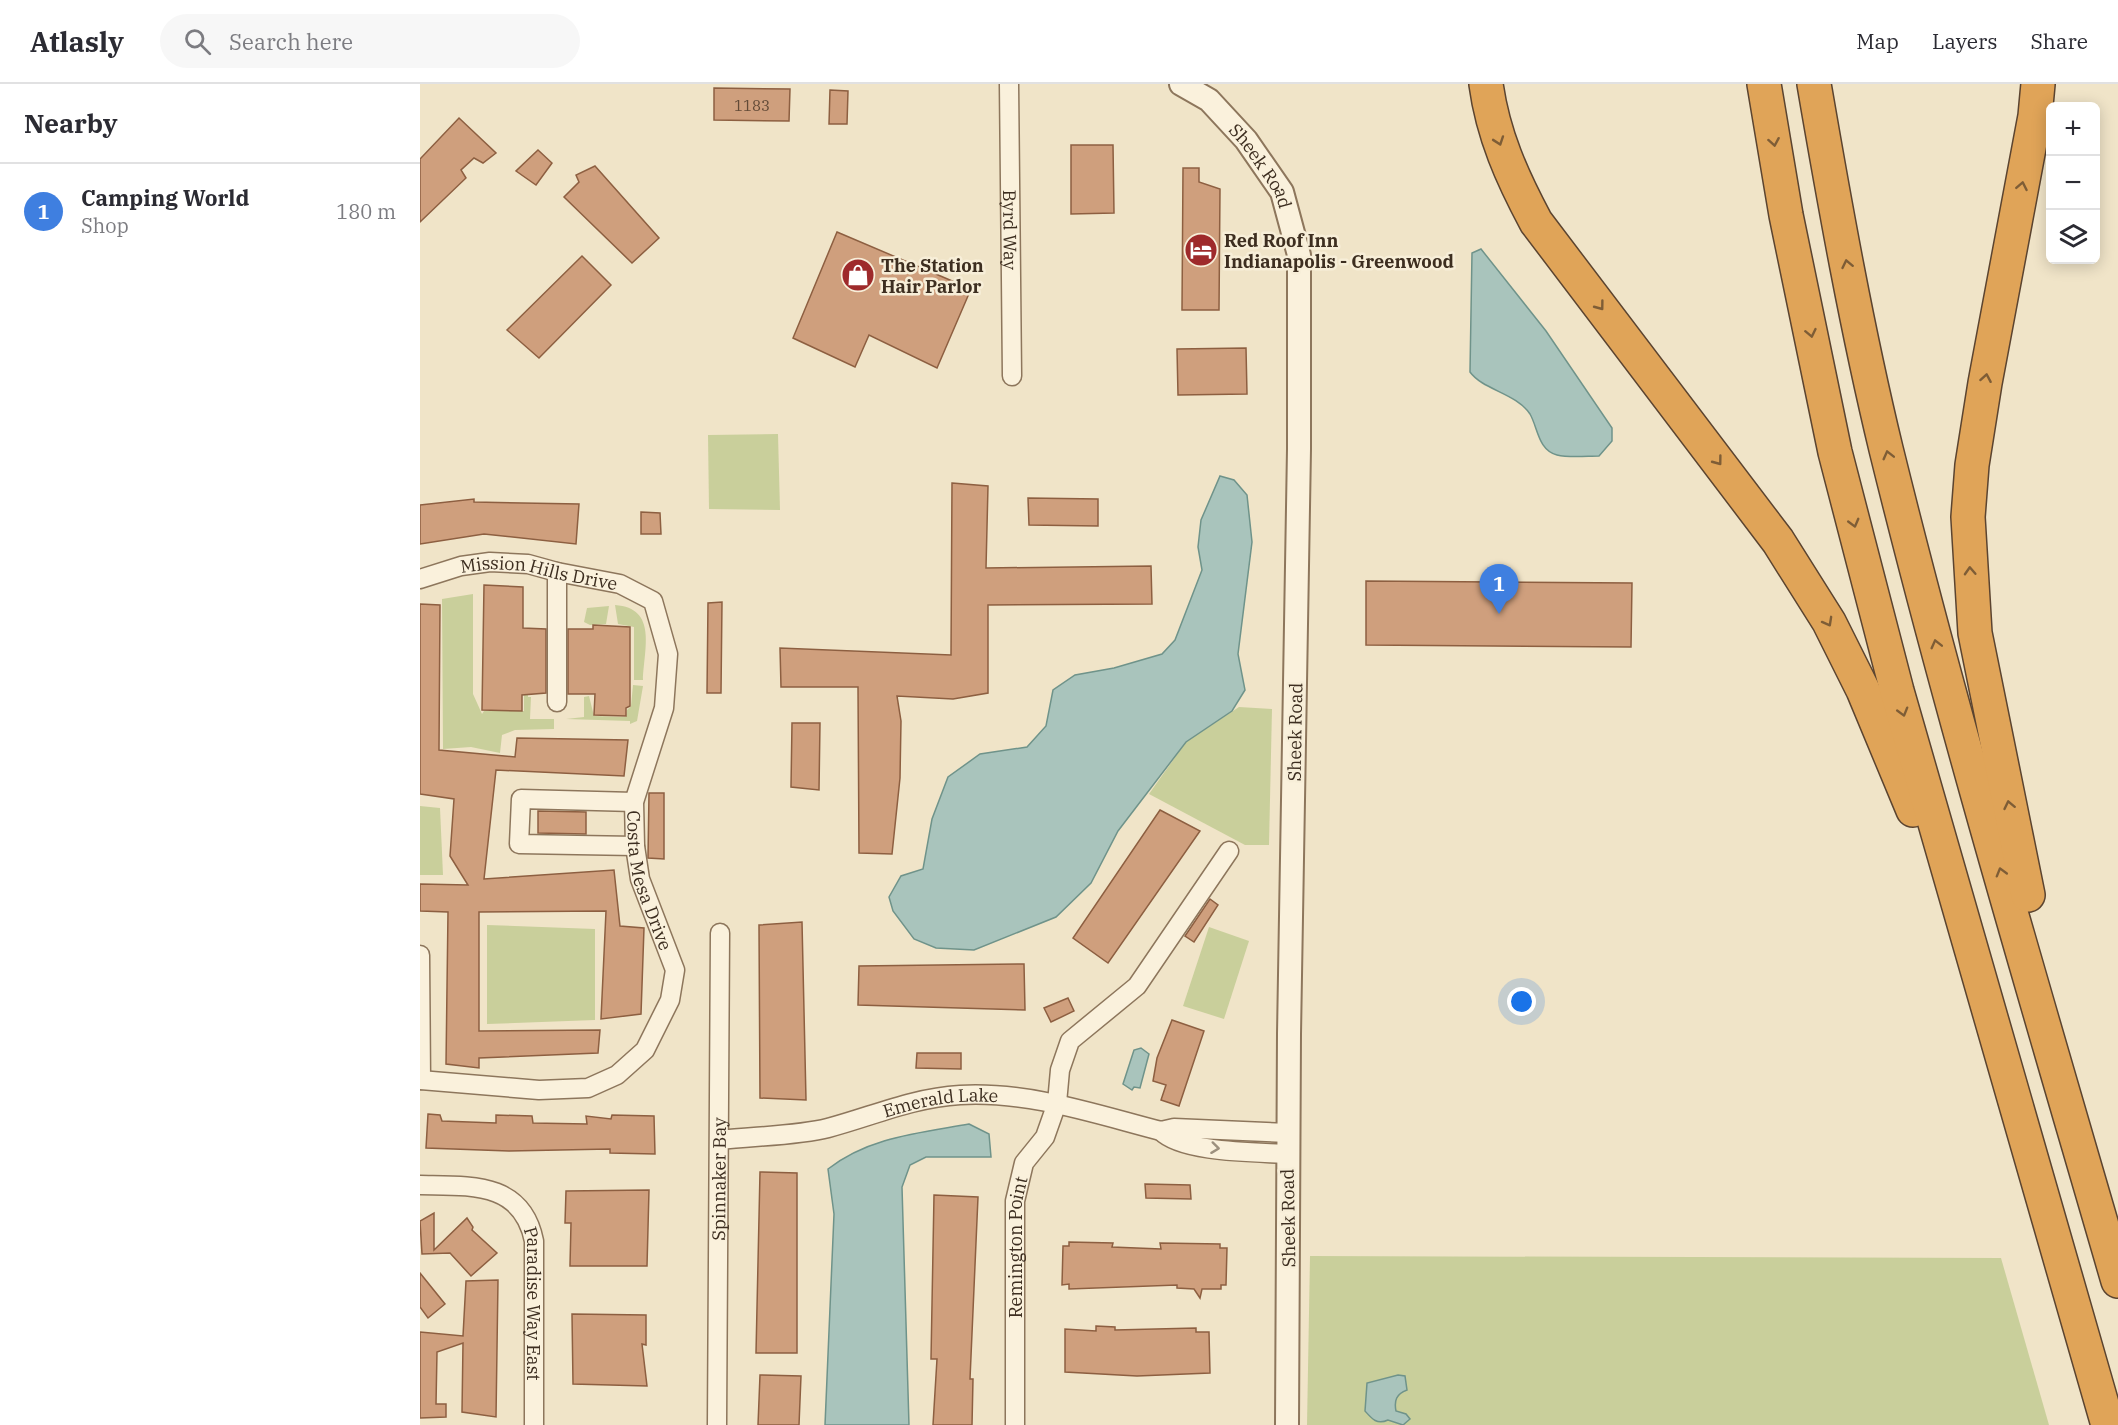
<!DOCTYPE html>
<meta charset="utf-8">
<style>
body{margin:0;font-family:"IBM Plex Serif",serif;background:#f7f7f7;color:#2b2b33}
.controls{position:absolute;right:18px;top:18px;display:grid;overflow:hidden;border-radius:9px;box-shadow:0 3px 15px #0003}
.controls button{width:54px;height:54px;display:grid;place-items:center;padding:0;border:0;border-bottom:2px solid #e1e1e2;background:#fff;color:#2b2b33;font:30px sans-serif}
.you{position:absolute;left:1102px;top:918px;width:21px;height:21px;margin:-15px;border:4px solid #fff;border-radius:50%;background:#1a73e8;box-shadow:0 0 0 9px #1a73e833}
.badge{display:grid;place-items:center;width:39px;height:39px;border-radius:50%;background:#9e2a2b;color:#fff;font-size:20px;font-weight:700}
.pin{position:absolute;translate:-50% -50px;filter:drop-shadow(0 2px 3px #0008)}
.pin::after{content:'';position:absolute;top:32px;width:21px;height:18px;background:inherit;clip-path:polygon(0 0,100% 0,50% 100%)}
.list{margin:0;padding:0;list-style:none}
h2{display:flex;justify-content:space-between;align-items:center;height:78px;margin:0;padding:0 24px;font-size:26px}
h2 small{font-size:20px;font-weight:400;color:#7c7c81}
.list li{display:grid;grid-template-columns:39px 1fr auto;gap:18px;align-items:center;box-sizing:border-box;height:96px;padding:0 24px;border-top:2px solid #e1e1e2}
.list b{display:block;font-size:22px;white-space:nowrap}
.list p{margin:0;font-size:20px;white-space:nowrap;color:#7c7c81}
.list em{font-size:20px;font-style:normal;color:#7c7c81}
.icon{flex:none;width:33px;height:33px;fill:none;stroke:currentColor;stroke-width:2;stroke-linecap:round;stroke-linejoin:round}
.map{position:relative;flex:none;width:1698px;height:1341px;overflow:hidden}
header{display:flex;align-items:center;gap:36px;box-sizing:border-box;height:84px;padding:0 30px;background:#fff;border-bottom:2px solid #e1e1e2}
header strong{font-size:28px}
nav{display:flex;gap:33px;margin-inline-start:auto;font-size:21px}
.search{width:420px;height:54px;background:#f7f7f7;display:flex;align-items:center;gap:15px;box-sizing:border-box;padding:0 21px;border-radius:33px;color:#7c7c81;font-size:22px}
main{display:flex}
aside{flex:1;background:#fff}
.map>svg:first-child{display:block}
</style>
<header>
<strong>Atlasly</strong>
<div class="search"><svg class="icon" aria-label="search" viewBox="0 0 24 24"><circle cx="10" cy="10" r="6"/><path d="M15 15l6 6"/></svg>Search here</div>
<nav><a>Map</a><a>Layers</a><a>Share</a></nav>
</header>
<main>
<aside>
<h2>Nearby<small></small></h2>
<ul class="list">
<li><span class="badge" style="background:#3f7fe0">1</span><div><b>Camping World</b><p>Shop</p></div><em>180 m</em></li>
</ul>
</aside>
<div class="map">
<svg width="1698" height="1341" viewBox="0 0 1698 1341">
<rect width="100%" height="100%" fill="#f0e4c8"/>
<g fill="#c9cf9b">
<path d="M358 350 360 426 289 425 288 351Z"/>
<path d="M53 510V610L62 630 64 627H104V596L108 597V613H111L110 635H134V645L95 646 82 651 80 669 51 663 23 665 22 515Z"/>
<path d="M195 521C238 524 224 565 223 596H214V543L198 540Z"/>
<path d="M189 522 186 540 170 541 164 538 167 524Z"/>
<path d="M213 601 223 602 217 637 210 640V637L146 635 164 633V613L169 612 174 632 206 633 207 626 211 622Z"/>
<path d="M819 623 852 625 849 761H825L729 710 766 658Z"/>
<path d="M0 722 20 724 23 791H0Z"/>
<path d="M67 841 175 845V936L67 940Z"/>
<path d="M789 843 829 857 804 935 763 922Z"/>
<path d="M890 1172 1581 1174 1629 1341H887Z"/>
</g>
<g fill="#a9c4bc" stroke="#6f938a" stroke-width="1.5">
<path d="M1061 165 1126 247 1192 344V357L1179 372C1167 372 1149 374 1137 371 1118 366 1118 344 1110 330 1096 309 1063 306 1050 288L1052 169Z"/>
<path d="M800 392 814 396 827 411 832 458 818 570 825 606 812 627 766 658 698 747 671 799 636 833 554 866 516 864 494 855 473 827 469 813 481 792 503 785 512 735 528 693 560 670 607 663 626 642 633 606 655 591 694 584 742 570 755 556 782 486 778 463 781 436Z"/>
<path d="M721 964 729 970 720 1004 714 1003 712 1006 703 1000 714 966Z"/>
<path d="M549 1040 569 1050 571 1073H506L490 1081 482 1103 489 1341H405L414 1130 408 1085C449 1053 499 1049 549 1040Z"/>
<path d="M978 1291 985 1292 987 1306C976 1310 974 1317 976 1327L986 1330 990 1335 983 1341 968 1336C957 1341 952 1335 945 1327L947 1299Z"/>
</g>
<g fill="#cf9f7d" stroke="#8d5f41" stroke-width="1.5">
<path d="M294 4 370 5 369 37 294 36Z"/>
<path d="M410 6 428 7 427 40H409Z"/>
<path d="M39 34 76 69 63 79 54 74 41 86 46 94 0 138V75Z"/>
<path d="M651 61H693L694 129 651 130Z"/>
<path d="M118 66 132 79 116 101 96 87Z"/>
<path d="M175 82 239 154 212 179 144 113 159 98 156 91Z"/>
<path d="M763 84H779V98L800 105 799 226H762Z"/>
<path d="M417 148 551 205 517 284 449 251 435 283 373 254Z"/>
<path d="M162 172 191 201 119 274 87 246Z"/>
<path d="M826 264 827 310 758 311 757 265Z"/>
<path d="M532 399 568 402 566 484 731 482 732 520 568 521V609L533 615 477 612 481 637 480 694 472 770 439 769 438 603H361L360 564 531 571Z"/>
<path d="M608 414 678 415V442L609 441Z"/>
<path d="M54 415V418L159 420 156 460 64 450 0 460V421Z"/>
<path d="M221 428 240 429 241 450H221Z"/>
<path d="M946 497 1212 499 1211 563 946 561Z"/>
<path d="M64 501 103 503V544L126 545V609L102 611V627L62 626Z"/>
<path d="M302 518 301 609H287L288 519Z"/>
<path d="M0 520 20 521 19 666 95 673 97 654 208 656 204 692 76 686 64 795 194 786 200 842 224 844 221 930 181 935 186 827 59 828V947L180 946 178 969 59 974V984L26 980 28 828 0 827V800L48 801 30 772 34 715 0 710Z"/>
<path d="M173 541 210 543V622L206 624V632L174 631 175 610H148V545H173Z"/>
<path d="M372 639H400L399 706 371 703Z"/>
<path d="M229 709H244V775L228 774Z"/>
<path d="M740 726 780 747 688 879 653 854Z"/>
<path d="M118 727 166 728V750L118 749Z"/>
<path d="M790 815 798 821 774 858 765 852Z"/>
<path d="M382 838 386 1016 340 1014 339 841Z"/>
<path d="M604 880 605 926 438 921 439 882Z"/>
<path d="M648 914 654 927 631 938 624 924Z"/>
<path d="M752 936 784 947 759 1022 741 1016 746 1001 733 997 737 974Z"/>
<path d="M497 969H541V985L496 984Z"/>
<path d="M8 1030 20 1031 22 1037 76 1039V1031L112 1032 113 1039 167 1040 166 1032 191 1035 192 1031 234 1032 235 1070 190 1069V1065L89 1067 6 1064Z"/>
<path d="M340 1088 377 1089V1269H336Z"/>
<path d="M725 1100 770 1101 771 1115 726 1114Z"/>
<path d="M229 1106 227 1182H150L151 1139H145L146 1107Z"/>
<path d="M514 1111 558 1113 550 1295H553L552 1341H513L517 1275H511Z"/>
<path d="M14 1129V1166L47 1134 53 1143 52 1146 77 1169 51 1192 30 1169 2 1170 0 1137Z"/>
<path d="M649 1158 693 1159 692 1163 741 1165 740 1159 800 1160V1164H807L806 1201H801V1205H782L780 1214 774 1205 757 1204V1201L649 1205V1200L642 1201 643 1162H649Z"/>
<path d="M0 1189 25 1220 8 1234 0 1223Z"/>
<path d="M78 1196 76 1333 42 1328 43 1259 17 1268 16 1320H26V1333L0 1334V1248L43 1252 46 1197Z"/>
<path d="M152 1230 226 1231V1261L222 1260 227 1302 153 1300Z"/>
<path d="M676 1242 695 1243V1246L776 1244V1248H789L790 1289 717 1292 645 1288V1245L676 1247Z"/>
<path d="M340 1291 381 1292 379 1341H338Z"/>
</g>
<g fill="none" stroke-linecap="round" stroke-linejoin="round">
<defs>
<g id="minor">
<path id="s1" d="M589 0 592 292"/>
<path d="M137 488V618"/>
<path id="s2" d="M0 495 41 482 70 478 108 480 137 488 200 500 233 517 248 570 244 624 214 718 215 762 220 795 255 886 250 916 225 966 197 991 168 1004 119 1006 0 996"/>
<path d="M214 718 101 715 99 760 215 762"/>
<path d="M0 871 1 996"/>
<path d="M741 1047C762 1069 837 1068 868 1070"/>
<path id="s3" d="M300 1056C333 1052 377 1052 408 1044 453 1032 492 1014 540 1011 609 1007 675 1030 741 1047L754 1044 868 1049"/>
<path id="s4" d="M0 1101C50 1102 102 1097 114 1157V1341"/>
<path id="s5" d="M297 1341 300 849"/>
<path id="s6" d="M595 1341V1117L604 1079 625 1053 637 1019 640 986 650 957 717 902 809 767"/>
</g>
<g id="tertiary">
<path id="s7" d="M761 0 789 16 826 56 862 108 879 171V365L869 950 867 1341"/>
</g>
<g id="motorway">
<path d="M1066 0C1073 51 1092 93 1116 138L1358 457 1409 538 1443 606 1493 726"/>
<path d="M1344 0 1366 131 1415 368 1477 607 1688 1341"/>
<path d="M1394 0C1415 122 1437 245 1466 365 1535 645 1618 921 1698 1197"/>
<path d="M1608 811 1555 549 1548 433 1552 381 1565 299 1615 32 1618 0"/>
</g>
</defs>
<use href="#minor" stroke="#8d765c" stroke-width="21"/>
<use href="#tertiary" stroke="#8d765c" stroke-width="26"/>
<use href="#motorway" stroke="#5b4430" stroke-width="36"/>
<use href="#minor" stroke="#faf1dc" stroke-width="18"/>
<use href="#tertiary" stroke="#faf1dc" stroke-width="22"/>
<use href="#motorway" stroke="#e0a458" stroke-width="33"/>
</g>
<defs><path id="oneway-chevron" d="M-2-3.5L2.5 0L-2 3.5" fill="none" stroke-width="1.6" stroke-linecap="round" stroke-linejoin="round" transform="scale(1.5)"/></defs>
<g stroke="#7e5d36">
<use href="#oneway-chevron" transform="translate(1079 57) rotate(71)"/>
<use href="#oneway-chevron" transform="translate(1354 58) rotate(80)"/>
<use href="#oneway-chevron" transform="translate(1602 102) rotate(-79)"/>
<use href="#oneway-chevron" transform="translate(1427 180) rotate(-102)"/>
<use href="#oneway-chevron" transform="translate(1180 222) rotate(53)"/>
<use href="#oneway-chevron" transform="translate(1391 249) rotate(78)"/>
<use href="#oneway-chevron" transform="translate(1566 294) rotate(-80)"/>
<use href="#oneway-chevron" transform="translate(1468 371) rotate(-104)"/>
<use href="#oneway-chevron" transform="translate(1298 377) rotate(53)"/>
<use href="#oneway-chevron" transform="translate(1434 439) rotate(75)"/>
<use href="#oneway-chevron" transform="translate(1550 487) rotate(-93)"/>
<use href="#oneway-chevron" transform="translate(1408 538) rotate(61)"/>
<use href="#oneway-chevron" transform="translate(1516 560) rotate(-104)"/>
<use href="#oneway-chevron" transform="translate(1483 628) rotate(74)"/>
<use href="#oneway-chevron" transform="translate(1589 721) rotate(-102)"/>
<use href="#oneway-chevron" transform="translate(1581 788) rotate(-106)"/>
</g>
<use stroke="#9c907e" href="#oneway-chevron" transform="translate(795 1064) rotate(7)"/>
<defs>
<symbol id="hotel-disc" viewBox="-11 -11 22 22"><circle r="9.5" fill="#9e2a2b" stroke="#f7eed8"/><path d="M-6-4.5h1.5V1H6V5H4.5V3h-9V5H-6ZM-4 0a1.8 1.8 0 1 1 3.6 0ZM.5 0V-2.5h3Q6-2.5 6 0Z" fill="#fff"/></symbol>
<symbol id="shop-disc" viewBox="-11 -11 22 22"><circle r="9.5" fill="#9e2a2b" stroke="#f7eed8"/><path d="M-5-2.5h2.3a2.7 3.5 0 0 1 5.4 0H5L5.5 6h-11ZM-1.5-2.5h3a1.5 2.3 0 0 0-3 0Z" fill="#fff"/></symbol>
</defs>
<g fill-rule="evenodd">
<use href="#hotel-disc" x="762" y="147" width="38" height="38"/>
<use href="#shop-disc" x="419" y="172" width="38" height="38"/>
</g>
<g text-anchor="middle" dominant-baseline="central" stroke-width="5" stroke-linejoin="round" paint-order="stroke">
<g font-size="15" fill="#624a37">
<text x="332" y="21">1183</text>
</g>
<g font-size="18" fill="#3d2e20" stroke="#f7eed8">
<text stroke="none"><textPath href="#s7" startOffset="117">Sheek Road</textPath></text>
<text stroke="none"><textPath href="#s1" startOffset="146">Byrd Way</textPath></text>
<text stroke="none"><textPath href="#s2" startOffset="122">Mission Hills Drive</textPath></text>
<text transform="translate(875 648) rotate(-89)">Sheek Road</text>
<text stroke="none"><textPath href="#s2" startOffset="530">Costa Mesa Drive</textPath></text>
<text stroke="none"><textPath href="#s3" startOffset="225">Emerald Lake</textPath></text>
<text stroke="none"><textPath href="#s5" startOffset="246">Spinnaker Bay</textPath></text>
<text transform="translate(868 1134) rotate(-91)">Sheek Road</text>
<text stroke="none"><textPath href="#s6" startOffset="178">Remington Point</textPath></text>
<text stroke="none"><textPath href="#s4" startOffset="204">Paradise Way East</textPath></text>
</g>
<g font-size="18" font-weight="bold" fill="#3d2e20" stroke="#f7eed8" text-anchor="start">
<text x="804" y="156">Red Roof Inn<tspan x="804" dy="21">Indianapolis - Greenwood</tspan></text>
<text x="461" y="181">The Station<tspan x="461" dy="21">Hair Parlor</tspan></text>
</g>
</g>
</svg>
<div class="controls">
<button>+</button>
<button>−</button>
<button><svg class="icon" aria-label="layers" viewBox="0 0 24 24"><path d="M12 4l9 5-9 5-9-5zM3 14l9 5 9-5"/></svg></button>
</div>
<div class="you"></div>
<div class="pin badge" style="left:1079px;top:530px;background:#3f7fe0">1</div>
</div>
</main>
